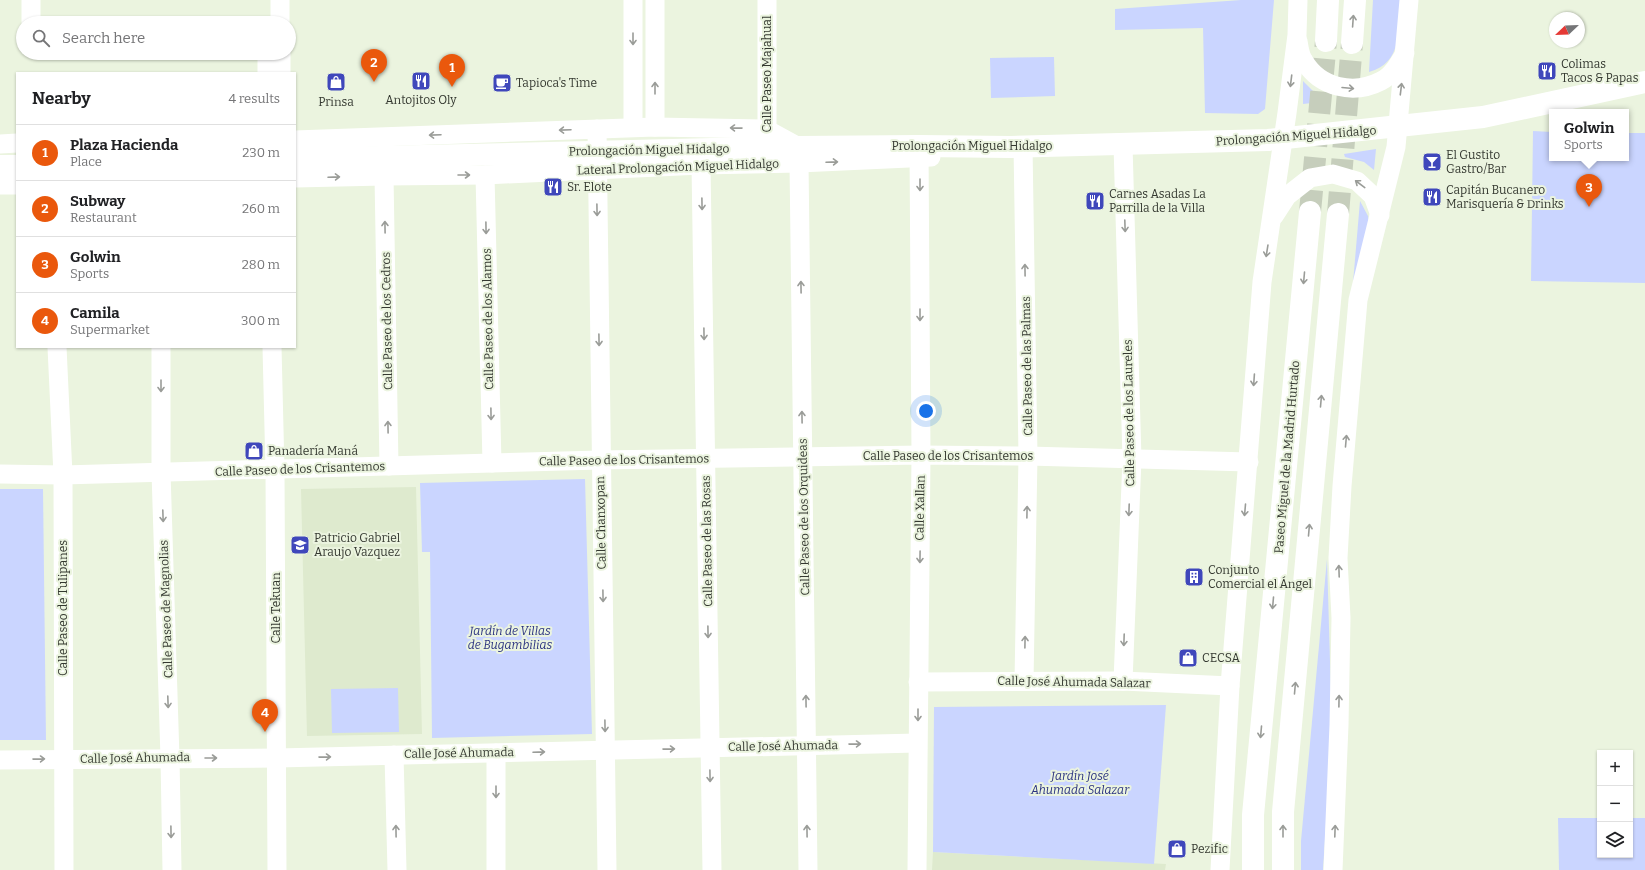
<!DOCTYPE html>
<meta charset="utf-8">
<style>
body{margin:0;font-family:Bitter,serif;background:#f2f2f2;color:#202124}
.controls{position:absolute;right:12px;bottom:12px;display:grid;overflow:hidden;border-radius:0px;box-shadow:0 1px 3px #0004}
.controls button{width:36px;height:36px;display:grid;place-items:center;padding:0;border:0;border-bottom:1px solid #e0e0e0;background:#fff;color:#202124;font:20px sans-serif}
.compass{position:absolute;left:1549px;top:12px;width:36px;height:36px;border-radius:50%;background:#fff;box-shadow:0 1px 3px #0004;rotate:247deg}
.you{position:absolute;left:926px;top:411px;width:14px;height:14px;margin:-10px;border:3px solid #fff;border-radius:50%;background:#1a73e8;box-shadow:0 0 0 6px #1a73e833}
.badge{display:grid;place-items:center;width:26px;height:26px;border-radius:50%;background:#ea580c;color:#fff;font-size:13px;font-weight:700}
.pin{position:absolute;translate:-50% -33px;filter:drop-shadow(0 1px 2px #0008)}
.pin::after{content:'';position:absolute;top:21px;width:14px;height:12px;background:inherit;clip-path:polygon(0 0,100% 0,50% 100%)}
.popup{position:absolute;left:1549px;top:109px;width:80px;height:52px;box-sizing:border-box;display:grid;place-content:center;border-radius:0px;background:#fff;filter:drop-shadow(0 1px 3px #0005);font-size:13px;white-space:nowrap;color:#757577}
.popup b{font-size:15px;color:#202124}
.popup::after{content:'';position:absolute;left:50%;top:100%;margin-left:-8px;border:8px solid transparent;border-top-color:#fff}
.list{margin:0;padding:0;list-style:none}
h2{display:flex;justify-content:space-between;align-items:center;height:52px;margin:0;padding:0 16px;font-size:17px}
h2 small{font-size:13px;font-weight:400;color:#757577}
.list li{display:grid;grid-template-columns:26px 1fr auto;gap:12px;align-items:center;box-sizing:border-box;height:56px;padding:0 16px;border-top:1px solid #e0e0e0}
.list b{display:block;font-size:15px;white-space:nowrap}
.list p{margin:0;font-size:13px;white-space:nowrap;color:#757577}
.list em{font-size:13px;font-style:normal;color:#757577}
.icon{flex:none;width:22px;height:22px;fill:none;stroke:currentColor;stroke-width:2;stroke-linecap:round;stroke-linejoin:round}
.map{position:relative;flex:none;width:1645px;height:870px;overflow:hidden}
.search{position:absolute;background:#fff;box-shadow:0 1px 3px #0004;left:16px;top:16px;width:280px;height:44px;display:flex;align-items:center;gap:10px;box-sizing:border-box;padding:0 14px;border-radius:22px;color:#757577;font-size:15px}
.panel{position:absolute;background:#fff;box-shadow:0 1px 3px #0004;left:16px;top:72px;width:280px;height:276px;border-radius:0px}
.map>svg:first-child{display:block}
</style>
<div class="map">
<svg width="1645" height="870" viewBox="0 0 1645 870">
<rect width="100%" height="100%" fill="#ebf4df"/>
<g fill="#deeace">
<path d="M416 487 422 734 307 736 301 489Z"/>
<path d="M933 852 988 855 1166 864 1165 870H932Z"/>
</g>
<g fill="#cad5ff">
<path d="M1241 0H1274L1265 109 1258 114 1205 113 1203 28 1115 30V9Z"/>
<path d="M1373 0H1401C1398 29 1403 63 1369 72Z"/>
<path d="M1054 57 1055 96 991 98 990 58Z"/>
<path d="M1303 81 1315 93 1330 101 1303 104Z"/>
<path d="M1533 131 1552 132V158H1626V133H1645V283L1531 281Z"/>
<path d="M1376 149 1374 170 1364 162 1345 157 1344 154Z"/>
<path d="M1360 201 1368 216 1369 222 1353 283Z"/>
<path d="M585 479 592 734 432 738 430 552H422L420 483Z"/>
<path d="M0 489H43L46 740H0Z"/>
<path d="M1327 559 1332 730 1323 870H1301V841Z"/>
<path d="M398 688 399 732 332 733 331 689Z"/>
<path d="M1166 705 1154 864 933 852 934 707Z"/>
<path d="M1558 818H1600V855H1630V818H1645V870H1559Z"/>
</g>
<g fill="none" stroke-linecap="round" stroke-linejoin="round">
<g stroke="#c6cebc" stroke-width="22" stroke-dasharray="22 11" stroke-linecap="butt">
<path d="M1310 212 1326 41"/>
<path d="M1338 214 1352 43"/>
</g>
<g stroke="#fff" stroke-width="19">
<path d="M280 0V23"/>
<path d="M655 0V127"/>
<path d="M31 23V0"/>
<path d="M1298 41C1299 47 1300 56 1304 61 1320 88 1354 95 1381 81 1392 76 1399 63 1405 53"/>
<path d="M267 53V73"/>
<path d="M281 53V73"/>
<path d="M633 127V0"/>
<path d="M597 129 607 870"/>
<path d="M295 140 655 127 766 129 799 147"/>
<path d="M767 141V0"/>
<path d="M0 144 17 143"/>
<path d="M1023 146 1028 456 1024 681"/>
<path d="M799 163 808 870"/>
<path d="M701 165 712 870"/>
<path d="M485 175 492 463"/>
<path d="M384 176 389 466"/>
<path d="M295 178 384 176 485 175 701 165 799 163 931 157"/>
<path d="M0 185H17"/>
<path d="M1274 216 1287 196 1310 178 1333 174 1357 181 1373 196 1380 215"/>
<path d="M57 347 63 475 64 870"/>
<path d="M161 347V472L170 758 172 870"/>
<path d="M272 347 275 470 277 870"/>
<path d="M0 474 63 475 600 460 921 455 1028 456 1249 462"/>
<path d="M1123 681 1132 459 1123 145"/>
<path d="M918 682 1123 681 1230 686"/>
<path d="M496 753V870"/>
<path d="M394 755 397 870"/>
<path d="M0 760 277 758 917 743"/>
<path d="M917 870 921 455 919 146"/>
<path d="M1220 870 1230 686 1262 282 1287 113 1297 35 1298 0"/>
<path d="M1333 870 1339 725 1341 618 1338 558 1342 486 1358 300 1396 147 1409 0"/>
</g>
<g stroke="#fff" stroke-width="22">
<path d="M295 159 799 147 919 146 1011 147 1268 140 1483 117 1645 82"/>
<path d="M0 166H17"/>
</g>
<g stroke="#fff" stroke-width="22">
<path d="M1326 41 1328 0"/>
<path d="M1352 43 1355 0"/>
<path d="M1253 870V815L1310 212"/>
<path d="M1283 870V812L1338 214"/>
</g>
</g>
<defs><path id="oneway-shaft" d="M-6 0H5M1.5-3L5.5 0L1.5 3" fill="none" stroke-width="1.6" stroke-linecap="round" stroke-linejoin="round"/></defs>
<g stroke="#9a9c98">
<use href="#oneway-shaft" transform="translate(1353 21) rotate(-86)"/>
<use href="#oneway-shaft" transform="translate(633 39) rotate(90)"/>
<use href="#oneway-shaft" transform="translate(1291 81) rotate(97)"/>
<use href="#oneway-shaft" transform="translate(655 88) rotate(-90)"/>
<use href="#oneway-shaft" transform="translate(1348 88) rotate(5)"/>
<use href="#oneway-shaft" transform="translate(1401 89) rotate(-83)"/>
<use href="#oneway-shaft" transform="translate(736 128) rotate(-179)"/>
<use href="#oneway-shaft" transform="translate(565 130) rotate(178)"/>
<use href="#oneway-shaft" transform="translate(435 135) rotate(178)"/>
<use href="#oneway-shaft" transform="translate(832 162) rotate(-2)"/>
<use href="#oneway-shaft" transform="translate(464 175)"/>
<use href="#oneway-shaft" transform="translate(334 177) rotate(-2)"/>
<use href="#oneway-shaft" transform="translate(1360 184) rotate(-143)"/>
<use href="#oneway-shaft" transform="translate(920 185) rotate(90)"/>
<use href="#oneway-shaft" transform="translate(702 204) rotate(89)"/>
<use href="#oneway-shaft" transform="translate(597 210) rotate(89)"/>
<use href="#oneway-shaft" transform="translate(1125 226) rotate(88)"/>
<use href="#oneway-shaft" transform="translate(385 227) rotate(-91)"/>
<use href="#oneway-shaft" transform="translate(486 228) rotate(89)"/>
<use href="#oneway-shaft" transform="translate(1267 251) rotate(99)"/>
<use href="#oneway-shaft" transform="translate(1025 270) rotate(-91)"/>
<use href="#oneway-shaft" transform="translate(1304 278) rotate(95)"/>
<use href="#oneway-shaft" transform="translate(801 287) rotate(-91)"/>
<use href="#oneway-shaft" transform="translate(920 315) rotate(90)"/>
<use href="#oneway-shaft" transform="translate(704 334) rotate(89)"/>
<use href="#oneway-shaft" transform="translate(599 340) rotate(89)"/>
<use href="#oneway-shaft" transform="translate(1254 380) rotate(94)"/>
<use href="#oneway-shaft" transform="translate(161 386) rotate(90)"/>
<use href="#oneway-shaft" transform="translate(1321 401) rotate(-85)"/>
<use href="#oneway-shaft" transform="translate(491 414) rotate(89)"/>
<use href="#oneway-shaft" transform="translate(802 417) rotate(-91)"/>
<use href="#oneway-shaft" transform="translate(388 427) rotate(-91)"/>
<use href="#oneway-shaft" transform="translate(1346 441) rotate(-85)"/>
<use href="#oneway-shaft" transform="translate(1129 510) rotate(92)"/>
<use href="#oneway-shaft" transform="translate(1245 510) rotate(95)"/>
<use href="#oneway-shaft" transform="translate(1027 512) rotate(-89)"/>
<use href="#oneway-shaft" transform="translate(163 516) rotate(88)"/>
<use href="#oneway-shaft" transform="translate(1309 530) rotate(-85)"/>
<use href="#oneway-shaft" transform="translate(920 557) rotate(91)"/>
<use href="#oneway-shaft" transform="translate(1339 571) rotate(-92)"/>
<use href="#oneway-shaft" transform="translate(603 596) rotate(89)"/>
<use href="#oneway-shaft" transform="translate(1273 603) rotate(95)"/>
<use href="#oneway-shaft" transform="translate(708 632) rotate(89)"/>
<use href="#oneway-shaft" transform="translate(1124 640) rotate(92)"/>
<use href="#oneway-shaft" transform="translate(1025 642) rotate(-89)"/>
<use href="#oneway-shaft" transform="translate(1295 688) rotate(-85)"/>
<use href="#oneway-shaft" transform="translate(806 701) rotate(-91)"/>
<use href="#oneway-shaft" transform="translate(1339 701) rotate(-89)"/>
<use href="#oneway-shaft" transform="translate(168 702) rotate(88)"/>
<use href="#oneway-shaft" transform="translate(918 715) rotate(90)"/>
<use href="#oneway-shaft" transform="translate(605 726) rotate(89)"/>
<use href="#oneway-shaft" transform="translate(1261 732) rotate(95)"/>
<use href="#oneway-shaft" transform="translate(855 744) rotate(-1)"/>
<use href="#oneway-shaft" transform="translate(669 749) rotate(-1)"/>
<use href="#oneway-shaft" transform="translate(539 752) rotate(-2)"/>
<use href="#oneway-shaft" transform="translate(325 757) rotate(-1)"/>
<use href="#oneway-shaft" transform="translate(211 758)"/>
<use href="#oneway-shaft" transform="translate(39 759) rotate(-1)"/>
<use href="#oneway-shaft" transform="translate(710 776) rotate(89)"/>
<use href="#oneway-shaft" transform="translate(496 792) rotate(90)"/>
<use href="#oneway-shaft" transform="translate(396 831) rotate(-91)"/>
<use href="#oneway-shaft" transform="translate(807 831) rotate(-91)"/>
<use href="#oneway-shaft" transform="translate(1283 831) rotate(-90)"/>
<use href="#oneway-shaft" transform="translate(1335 831) rotate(-88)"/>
<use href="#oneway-shaft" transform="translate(171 832) rotate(89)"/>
</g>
<defs>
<symbol id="restaurant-square" viewBox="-11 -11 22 22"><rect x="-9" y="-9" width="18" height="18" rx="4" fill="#3f47bb" stroke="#ebf4df"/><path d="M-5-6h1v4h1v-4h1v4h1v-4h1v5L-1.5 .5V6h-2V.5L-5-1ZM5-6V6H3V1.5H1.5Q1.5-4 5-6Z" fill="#fff"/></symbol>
<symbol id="shop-square" viewBox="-11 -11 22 22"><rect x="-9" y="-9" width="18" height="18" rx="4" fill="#3f47bb" stroke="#ebf4df"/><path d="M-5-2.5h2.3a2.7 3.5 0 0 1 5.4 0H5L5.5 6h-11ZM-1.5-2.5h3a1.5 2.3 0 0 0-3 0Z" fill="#fff"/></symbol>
<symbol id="cafe-square" viewBox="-11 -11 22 22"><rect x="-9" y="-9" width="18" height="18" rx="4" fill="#3f47bb" stroke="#ebf4df"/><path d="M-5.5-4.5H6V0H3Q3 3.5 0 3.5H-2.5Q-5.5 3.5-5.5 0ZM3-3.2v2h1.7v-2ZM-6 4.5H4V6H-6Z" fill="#fff"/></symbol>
<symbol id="bar-square" viewBox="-11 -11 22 22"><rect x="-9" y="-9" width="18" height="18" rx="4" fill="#3f47bb" stroke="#ebf4df"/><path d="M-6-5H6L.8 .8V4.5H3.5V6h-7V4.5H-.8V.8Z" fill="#fff"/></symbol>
<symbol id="school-square" viewBox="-11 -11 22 22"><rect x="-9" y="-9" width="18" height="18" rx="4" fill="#3f47bb" stroke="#ebf4df"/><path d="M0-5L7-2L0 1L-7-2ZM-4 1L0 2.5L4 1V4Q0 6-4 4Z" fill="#fff"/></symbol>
<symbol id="building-square" viewBox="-11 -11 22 22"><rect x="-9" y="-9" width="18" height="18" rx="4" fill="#3f47bb" stroke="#ebf4df"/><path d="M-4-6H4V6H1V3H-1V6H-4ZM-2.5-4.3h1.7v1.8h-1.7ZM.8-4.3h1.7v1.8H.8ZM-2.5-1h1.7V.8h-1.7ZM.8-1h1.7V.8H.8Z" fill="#fff"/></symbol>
</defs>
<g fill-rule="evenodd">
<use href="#restaurant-square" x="1536" y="60" width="22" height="22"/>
<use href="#restaurant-square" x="410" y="70" width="22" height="22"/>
<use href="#shop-square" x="325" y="71" width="22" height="22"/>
<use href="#cafe-square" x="491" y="72" width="22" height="22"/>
<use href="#bar-square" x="1421" y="151" width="22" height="22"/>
<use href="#restaurant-square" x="542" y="176" width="22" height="22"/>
<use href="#restaurant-square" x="1421" y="186" width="22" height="22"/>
<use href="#restaurant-square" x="1084" y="190" width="22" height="22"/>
<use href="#shop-square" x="243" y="440" width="22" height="22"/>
<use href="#school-square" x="289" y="534" width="22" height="22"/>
<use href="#building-square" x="1183" y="566" width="22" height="22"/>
<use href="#shop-square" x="1177" y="647" width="22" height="22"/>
<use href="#shop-square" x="1166" y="838" width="22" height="22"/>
</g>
<g text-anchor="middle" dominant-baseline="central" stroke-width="4" stroke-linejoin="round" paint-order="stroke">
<g font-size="12" fill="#343830" stroke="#ebf4df" text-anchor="start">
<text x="1561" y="64">Colimas<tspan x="1561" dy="14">Tacos &amp; Papas</tspan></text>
<text x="516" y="83">Tapioca's Time</text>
<text x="421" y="100" text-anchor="middle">Antojitos Oly</text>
<text x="336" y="102" text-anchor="middle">Prinsa</text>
<text x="1446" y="155">El Gustito<tspan x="1446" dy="14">Gastro/Bar</tspan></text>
<text x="567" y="187">Sr. Elote</text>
<text x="1446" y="190">Capitán Bucanero<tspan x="1446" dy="14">Marisquería &amp; Drinks</tspan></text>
<text x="1109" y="194">Carnes Asadas La<tspan x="1109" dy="14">Parrilla de la Villa</tspan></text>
<text x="268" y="451">Panadería Maná</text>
<text x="314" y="538">Patricio Gabriel<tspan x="314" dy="14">Araujo Vazquez</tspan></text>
<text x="1208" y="570">Conjunto<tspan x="1208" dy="14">Comercial el Ángel</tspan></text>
<text x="1202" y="658">CECSA</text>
<text x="1191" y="849">Pezific</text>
</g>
<g font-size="12" fill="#343830" stroke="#ebf4df">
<text transform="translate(767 74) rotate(-90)">Calle Paseo Majahual</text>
<text transform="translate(1296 136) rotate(-4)">Prolongación Miguel Hidalgo</text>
<text x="972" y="146">Prolongación Miguel Hidalgo</text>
<text transform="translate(649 150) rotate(-1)">Prolongación Miguel Hidalgo</text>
<text transform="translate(678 167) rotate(-2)">Lateral Prolongación Miguel Hidalgo</text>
<text transform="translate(488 319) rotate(-91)">Calle Paseo de los Alamos</text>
<text transform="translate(387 321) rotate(-91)">Calle Paseo de los Cedros</text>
<text transform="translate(1027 366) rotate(-91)">Calle Paseo de las Palmas</text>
<text transform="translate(1129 413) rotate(-91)">Calle Paseo de los Laureles</text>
<text x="948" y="456">Calle Paseo de los Crisantemos</text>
<text transform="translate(1287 457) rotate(-85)">Paseo Miguel de la Madrid Hurtado</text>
<text transform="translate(624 460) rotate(-1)">Calle Paseo de los Crisantemos</text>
<text transform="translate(300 469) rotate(-2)">Calle Paseo de los Crisantemos</text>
<text transform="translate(920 508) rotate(-89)">Calle Xallan</text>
<text transform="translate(804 517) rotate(-91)">Calle Paseo de los Orquideas</text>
<text transform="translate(601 523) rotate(-91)">Calle Chanxopan</text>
<text transform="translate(707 541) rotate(-91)">Calle Paseo de las Rosas</text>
<text transform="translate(63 608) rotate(-90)">Calle Paseo de Tulipanes</text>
<text transform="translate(276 608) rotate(-90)">Calle Tekuan</text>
<text transform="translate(166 609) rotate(-92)">Calle Paseo de Magnolias</text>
<text transform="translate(1074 682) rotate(1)">Calle José Ahumada Salazar</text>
<text transform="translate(783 746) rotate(-1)">Calle José Ahumada</text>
<text transform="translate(459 753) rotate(-1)">Calle José Ahumada</text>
<text transform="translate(135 758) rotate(-1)">Calle José Ahumada</text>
</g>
<g font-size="12" font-style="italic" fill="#2c3481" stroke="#ebf4df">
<text x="510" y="631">Jardín de Villas<tspan x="510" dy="14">de Bugambilias</tspan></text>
<text x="1080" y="776">Jardín José<tspan x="1080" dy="14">Ahumada Salazar</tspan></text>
</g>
</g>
</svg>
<div class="controls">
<button>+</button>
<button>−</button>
<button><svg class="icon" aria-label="layers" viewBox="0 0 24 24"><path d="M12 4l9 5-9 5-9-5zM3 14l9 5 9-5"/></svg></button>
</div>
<svg class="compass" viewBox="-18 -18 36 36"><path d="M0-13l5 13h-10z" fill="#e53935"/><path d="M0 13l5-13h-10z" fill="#757577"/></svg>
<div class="you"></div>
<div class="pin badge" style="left:452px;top:87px">1</div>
<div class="pin badge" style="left:374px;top:82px">2</div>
<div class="pin badge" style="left:1589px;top:207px">3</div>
<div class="popup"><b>Golwin</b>Sports</div>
<div class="pin badge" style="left:265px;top:732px">4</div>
<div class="search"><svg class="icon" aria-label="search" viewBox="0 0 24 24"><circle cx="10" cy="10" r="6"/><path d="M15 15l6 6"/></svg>Search here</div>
<section class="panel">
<h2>Nearby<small>4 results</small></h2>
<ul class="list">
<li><span class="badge">1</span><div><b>Plaza Hacienda</b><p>Place</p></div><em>230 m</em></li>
<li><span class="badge">2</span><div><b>Subway</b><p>Restaurant</p></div><em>260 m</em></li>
<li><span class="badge">3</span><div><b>Golwin</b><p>Sports</p></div><em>280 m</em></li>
<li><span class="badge">4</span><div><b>Camila</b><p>Supermarket</p></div><em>300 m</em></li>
</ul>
</section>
</div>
